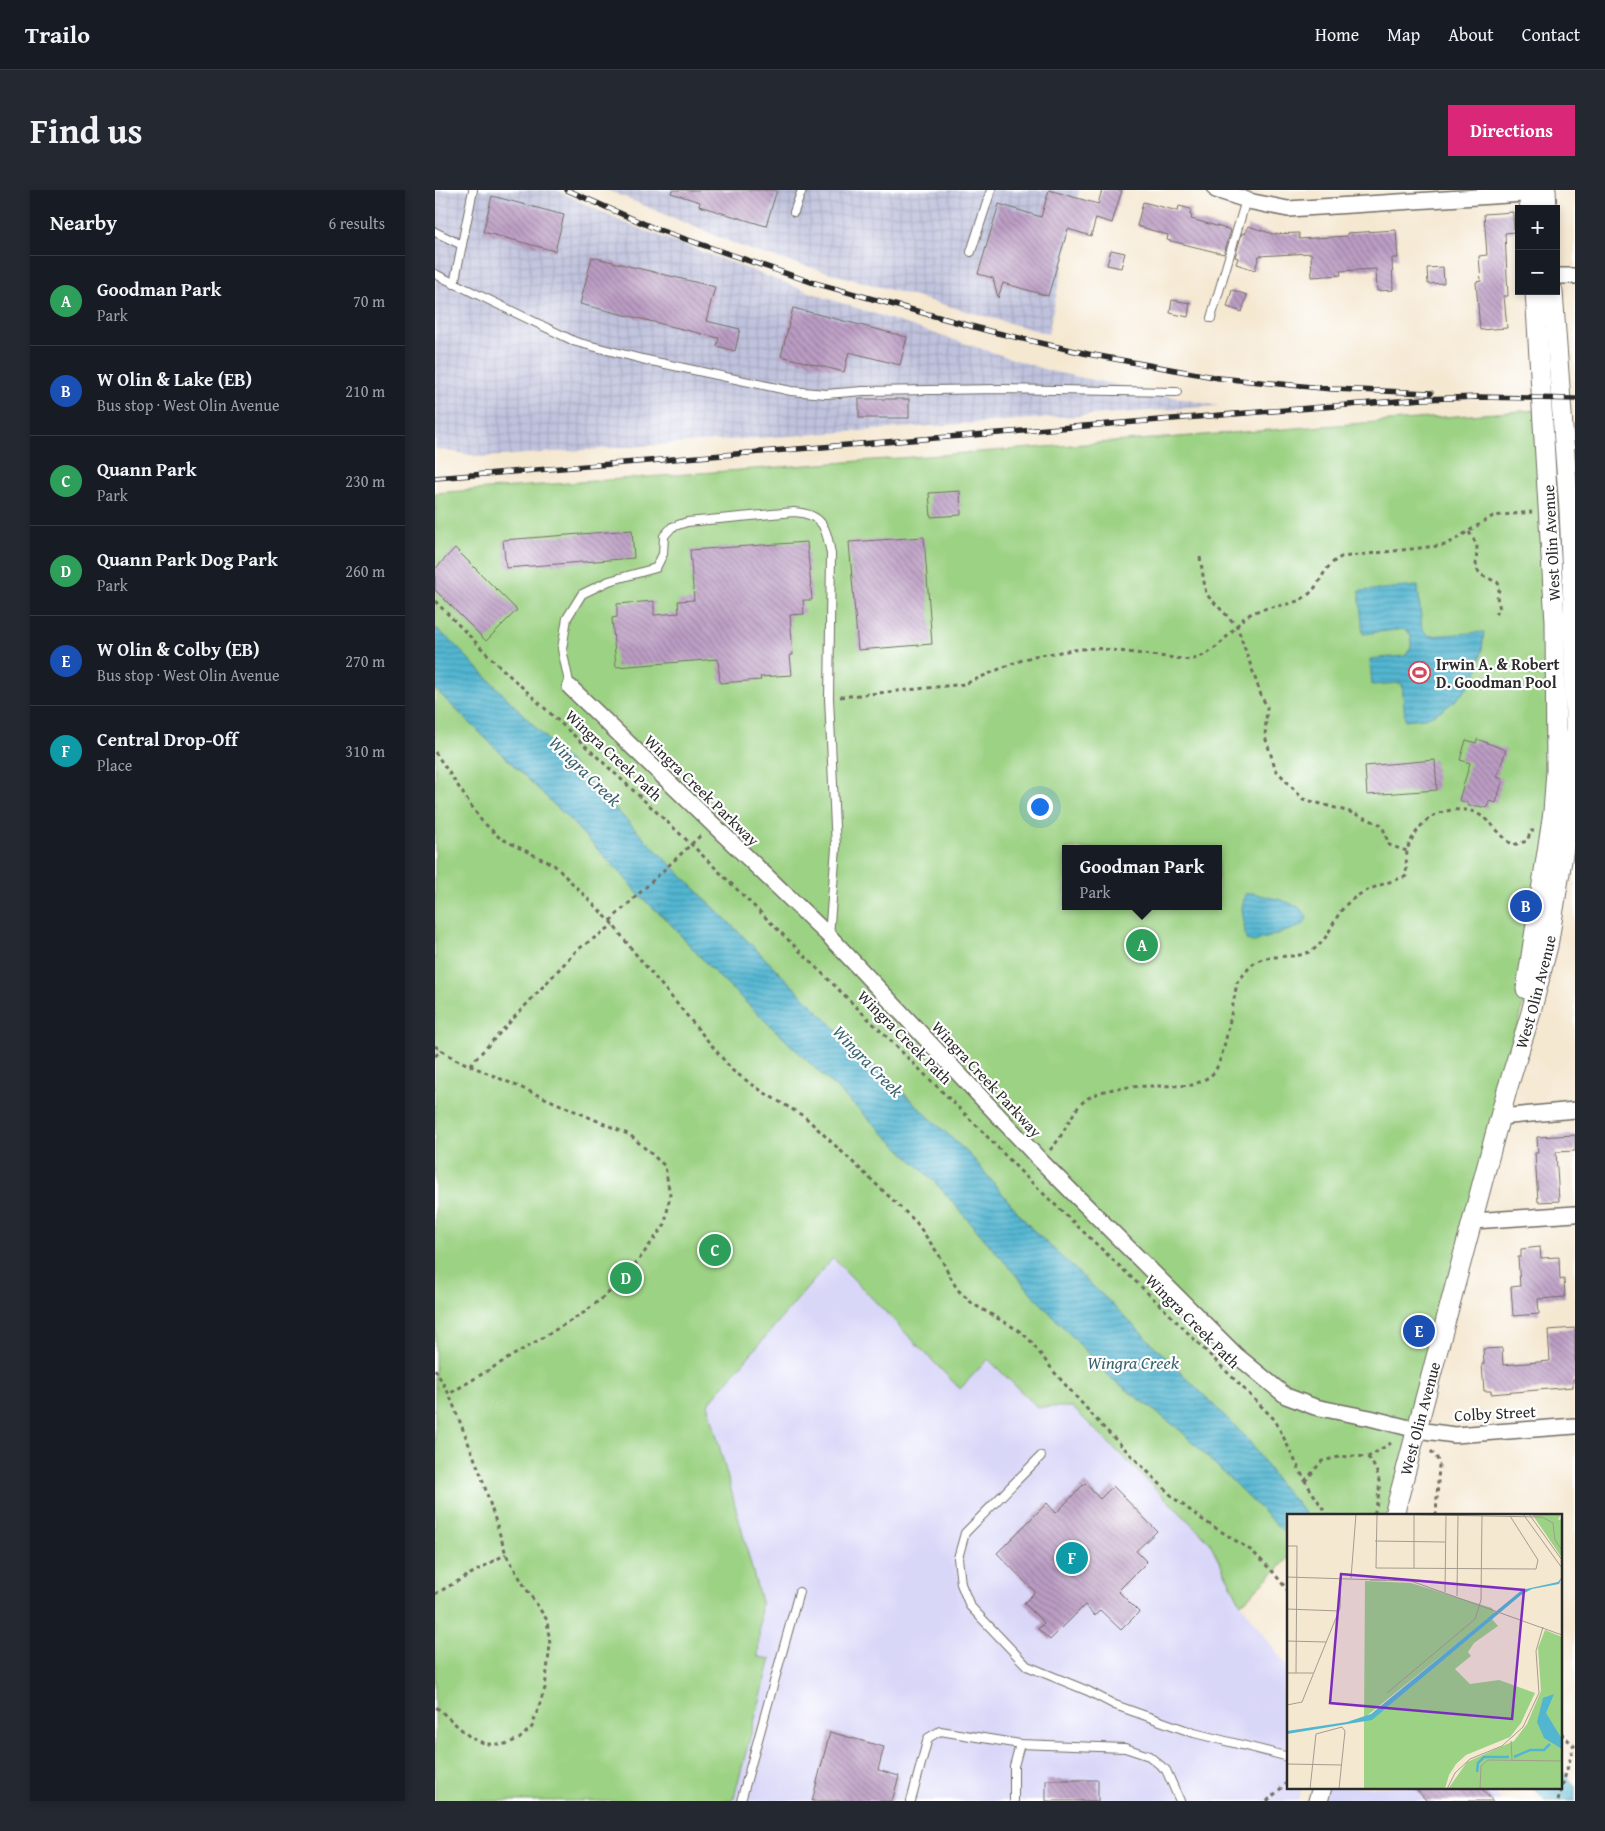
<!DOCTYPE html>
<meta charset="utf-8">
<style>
body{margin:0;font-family:"Gentium Book Plus",serif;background:#242831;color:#f1f3f6}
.controls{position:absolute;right:15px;top:15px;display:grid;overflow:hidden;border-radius:0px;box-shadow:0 2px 8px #0003}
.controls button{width:45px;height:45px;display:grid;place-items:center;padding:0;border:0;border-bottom:1px solid #363941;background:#171b24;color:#f1f3f6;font:25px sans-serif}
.you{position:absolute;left:604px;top:616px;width:18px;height:18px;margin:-12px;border:4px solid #fff;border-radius:50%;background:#1a73e8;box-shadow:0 0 0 8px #1a73e833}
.badge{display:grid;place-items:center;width:32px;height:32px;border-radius:50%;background:#db2777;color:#fff;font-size:16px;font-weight:700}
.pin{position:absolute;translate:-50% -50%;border:2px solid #fff;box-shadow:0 1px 5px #0006}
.popup{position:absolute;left:627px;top:655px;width:160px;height:65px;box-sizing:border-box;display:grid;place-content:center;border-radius:0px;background:#171b24;filter:drop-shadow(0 1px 4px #0005);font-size:16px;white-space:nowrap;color:#9ea1a6}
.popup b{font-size:19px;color:#f1f3f6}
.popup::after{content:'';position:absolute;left:50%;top:100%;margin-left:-10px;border:10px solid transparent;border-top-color:#171b24}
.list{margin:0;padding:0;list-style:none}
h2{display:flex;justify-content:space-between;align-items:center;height:65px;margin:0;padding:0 20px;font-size:21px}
h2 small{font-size:16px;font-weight:400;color:#9ea1a6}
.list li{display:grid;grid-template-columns:32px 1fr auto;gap:15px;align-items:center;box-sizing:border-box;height:90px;padding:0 20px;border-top:1px solid #363941}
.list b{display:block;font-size:19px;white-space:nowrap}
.list p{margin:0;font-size:16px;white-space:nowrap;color:#9ea1a6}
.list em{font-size:16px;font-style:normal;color:#9ea1a6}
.map{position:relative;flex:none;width:1140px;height:1611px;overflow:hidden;border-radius:0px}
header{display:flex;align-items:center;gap:30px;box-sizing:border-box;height:70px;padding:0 25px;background:#171b24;border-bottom:1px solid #363941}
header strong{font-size:24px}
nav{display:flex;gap:28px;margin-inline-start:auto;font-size:18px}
.intro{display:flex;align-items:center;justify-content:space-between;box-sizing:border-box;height:120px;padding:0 30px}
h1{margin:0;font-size:35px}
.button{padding:12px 22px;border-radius:0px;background:#db2777;color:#fff;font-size:18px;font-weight:700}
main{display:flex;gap:30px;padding:0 30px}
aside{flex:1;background:#171b24;border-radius:0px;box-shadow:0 2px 8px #0003}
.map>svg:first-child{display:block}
</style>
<header>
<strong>Trailo</strong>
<nav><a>Home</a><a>Map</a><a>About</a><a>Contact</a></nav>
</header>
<div class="intro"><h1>Find us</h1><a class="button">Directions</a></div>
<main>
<aside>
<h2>Nearby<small>6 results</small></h2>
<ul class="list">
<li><span class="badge" style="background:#2e9e5b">A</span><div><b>Goodman Park</b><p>Park</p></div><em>70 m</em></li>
<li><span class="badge" style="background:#1a4fb4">B</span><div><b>W Olin &amp; Lake (EB)</b><p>Bus stop · West Olin Avenue</p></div><em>210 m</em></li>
<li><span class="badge" style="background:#2e9e5b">C</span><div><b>Quann Park</b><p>Park</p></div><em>230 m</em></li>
<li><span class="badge" style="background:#2e9e5b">D</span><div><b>Quann Park Dog Park</b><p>Park</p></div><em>260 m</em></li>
<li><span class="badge" style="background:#1a4fb4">E</span><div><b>W Olin &amp; Colby (EB)</b><p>Bus stop · West Olin Avenue</p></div><em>270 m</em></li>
<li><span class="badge" style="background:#0f9aa8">F</span><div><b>Central Drop-Off</b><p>Place</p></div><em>310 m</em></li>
</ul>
</aside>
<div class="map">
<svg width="1140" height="1611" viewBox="0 0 1140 1611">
<defs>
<pattern id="industrial-grid" width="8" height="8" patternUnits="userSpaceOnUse" patternTransform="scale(1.25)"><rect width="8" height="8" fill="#c0c2dd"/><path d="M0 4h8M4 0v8" fill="none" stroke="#a5a7be"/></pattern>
<pattern id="water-rules" width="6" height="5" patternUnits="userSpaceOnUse" patternTransform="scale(1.25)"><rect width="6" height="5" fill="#52b6d1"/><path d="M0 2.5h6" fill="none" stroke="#4494aa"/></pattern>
<pattern id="building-back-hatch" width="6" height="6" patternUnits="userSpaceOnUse" patternTransform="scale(1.25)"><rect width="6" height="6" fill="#bb9cc3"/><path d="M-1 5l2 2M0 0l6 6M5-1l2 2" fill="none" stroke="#987f9f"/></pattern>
</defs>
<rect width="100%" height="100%" fill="#fff"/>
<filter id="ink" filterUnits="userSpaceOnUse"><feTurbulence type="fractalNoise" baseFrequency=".02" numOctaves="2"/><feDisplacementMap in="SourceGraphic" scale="10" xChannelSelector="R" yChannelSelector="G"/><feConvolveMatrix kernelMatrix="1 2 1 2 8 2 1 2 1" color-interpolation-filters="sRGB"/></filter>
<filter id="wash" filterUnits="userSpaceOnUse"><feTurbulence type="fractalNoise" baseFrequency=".0096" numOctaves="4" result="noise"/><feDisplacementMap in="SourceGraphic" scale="20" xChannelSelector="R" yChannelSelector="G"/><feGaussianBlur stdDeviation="1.12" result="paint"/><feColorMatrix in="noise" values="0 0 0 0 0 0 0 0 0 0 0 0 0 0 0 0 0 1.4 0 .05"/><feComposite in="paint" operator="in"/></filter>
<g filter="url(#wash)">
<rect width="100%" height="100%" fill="#f5e8d1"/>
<g fill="#d9d7f8">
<path d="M398 1068 525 1198 553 1169 602 1217H637L774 1351 806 1414 854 1479V1597H868L863 1611H298L336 1469 323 1467 326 1412 273 1214Z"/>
<path d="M889 1597H1054L1066 1611H887Z"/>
</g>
<g fill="url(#industrial-grid)">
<path d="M0 0H121L187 32 391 108 615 181 783 216 49 267 0 259Z"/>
<path d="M172 0H644L613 144 317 61Z"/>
</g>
<g fill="#9cd283" stroke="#647e57" fill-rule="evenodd">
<path d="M1101 220 1121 581 1093 786 1072 900 959 1325H872L842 1291 812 1248 680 1117 596 1038 536 966 424 862 205 644 23 458 0 437V303ZM631 659H783V716H631Z"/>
<path d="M0 499 131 626 189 687 205 706 233 731 279 782 500 992 600 1107 676 1188 745 1240 854 1347V1368L806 1414 774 1351 637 1217H602L553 1169 525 1199 398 1068 273 1214 326 1412 323 1467 336 1469 298 1611H0Z"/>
</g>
<g fill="url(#water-rules)" stroke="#3e707e">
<path d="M983 396 987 439 995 446 1049 442C1047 457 1047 471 1041 484 1035 501 1007 524 989 528 983 529 976 529 970 530L967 493 937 495 935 469 970 466 976 458V445L969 439 928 444 924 401Z"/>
<path d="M0 437 23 458 205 644 424 862 536 966 596 1038 680 1117 812 1248 842 1291 872 1325H854V1347L745 1240 676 1188 600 1107 500 992 279 782 233 731 205 706 189 687 131 626 0 499Z"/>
<path d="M818 703C833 708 868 711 872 728L867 736 819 752 811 750 807 718 810 704Z"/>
<path d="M1126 1579 1140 1596V1611H1110L1099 1597H1126Z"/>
</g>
<g id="blocks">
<g fill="url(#building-back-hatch)">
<path d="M237 0H342L331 36 264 16 265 12 236 3Z"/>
<path d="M614 0 663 14 667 0H687L677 33 661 28 656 46 633 39 613 106 568 93 563 108 558 88 543 84 564 14 606 27Z"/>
<path d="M57 6 129 25 120 61 48 42Z"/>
<path d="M708 12 743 21 744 16 756 19 755 25 757 26 756 29 796 40 789 64 732 50 733 45 702 36Z"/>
<path d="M1078 22 1079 42 1070 43 1073 106H1069L1072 138 1045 140 1041 92 1046 91 1044 66 1052 65 1049 24Z"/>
<path d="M813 36 838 44 864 43V49L912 46V43L961 40 963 68H957L958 100 942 101 941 79 905 81 906 85 877 87 876 63 824 66 820 80 801 74 803 68 800 67 807 43 810 44Z"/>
<path d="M676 60 690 63 686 78 672 75Z"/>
<path d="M157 67 280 97 271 131 305 139 300 161 282 156 284 148 145 114Z"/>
<path d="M1008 77 1009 93 993 94 992 78Z"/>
<path d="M797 100 812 105 807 122 792 117Z"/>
<path d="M737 110 755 113 753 127 735 123Z"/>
<path d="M358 118 472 147 465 175 414 162 409 182 346 166Z"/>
<rect x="424" y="209" width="50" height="19"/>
<path d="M525 301 526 325 496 327 494 303Z"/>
<path d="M197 340 199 368 71 378 68 350Z"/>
<path d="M489 347 497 454 423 460 414 352Z"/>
<path d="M372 352 377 410H368L369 424 355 425 358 465H355L357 485 325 487 326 490 285 493 283 469 181 477 177 428 182 427V414L219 411V425L244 423 243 411 259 410 255 360Z"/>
<path d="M20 358 82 420 51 451 0 400V379Z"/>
<path d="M1042 549 1071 560 1062 587 1068 589 1061 613 1054 611 1052 618 1043 616H1034L1032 613 1024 610 1035 573 1025 570 1031 550 1041 553Z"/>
<path d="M1000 570 1002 600 932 605 930 576Z"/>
<path d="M1140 945V961L1121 962 1124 1011 1103 1012 1100 963H1103L1102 947Z"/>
<path d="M1105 1057 1106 1068 1124 1067 1125 1090 1129 1089 1130 1107 1103 1109 1104 1124 1078 1126 1076 1097 1085 1096 1083 1067H1086V1059Z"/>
<path d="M1140 1138V1189H1138V1197L1056 1204V1201H1049L1047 1174H1049L1048 1159 1067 1158 1068 1175 1115 1171 1113 1140Z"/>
<path d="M650 1293 665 1309 678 1296 722 1341 701 1361 712 1372 683 1401 704 1422 686 1440 665 1420 660 1426 650 1415 615 1450 603 1439 609 1433 589 1413 600 1402 562 1363 612 1313 621 1323Z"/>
<path d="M395 1542 449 1557 443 1580 464 1586 457 1611H377Z"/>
<rect x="611" y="1590" width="52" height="21"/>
<path d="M979 1597H1045L1058 1611H992Z"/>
</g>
</g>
</g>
<g filter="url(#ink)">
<use href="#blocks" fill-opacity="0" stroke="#726d65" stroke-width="1"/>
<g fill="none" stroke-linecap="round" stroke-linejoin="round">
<defs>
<g id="service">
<path d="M359 22 367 0"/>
<path d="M0 42 27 55"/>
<path d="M536 62 556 0"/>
<path d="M0 84 141 152 207 169 356 201 391 204 428 201 567 199 742 202"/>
<path d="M19 94 38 0"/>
<path d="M776 128 811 10"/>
<path d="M135 497 127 459 132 428 147 404 174 391 221 378 228 364 229 346 237 337 252 332 359 322C388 324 391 337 396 364L394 508 401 658 394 746"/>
<path d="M606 1266 530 1343 523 1368 526 1394 535 1416 592 1476 653 1501 680 1515 759 1543 854 1567"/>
<path d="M306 1611 364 1402"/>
<path d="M476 1611 493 1548 505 1541 585 1554 690 1558 714 1566 731 1580 745 1611"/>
<path d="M579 1611V1576L585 1554"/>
</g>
<g id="minor">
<path d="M781 0 818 12 853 19 1104 3"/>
<path d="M1121 86H1140"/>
<path d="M135 497 394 746 605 970 801 1165 851 1206 880 1217 935 1228 982 1240 1020 1245 1140 1236"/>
<path d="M1065 927 1140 920"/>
<path d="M1038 1031 1140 1024"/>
</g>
<g id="tertiary">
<path d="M1093 0 1095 19"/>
<path d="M1111 0 1112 19"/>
<path d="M1091 799 1118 622 1121 581 1120 432 1100 101"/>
<path id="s1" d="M959 1325 1072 900 1095 826 1113 756 1135 621 1140 538 1138 413 1134 320 1118 101"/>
<path d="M883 1611 887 1597"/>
</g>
</defs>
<use href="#service" stroke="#726d65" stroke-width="10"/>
<use href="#minor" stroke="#726d65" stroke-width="18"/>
<use href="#tertiary" stroke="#726d65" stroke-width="21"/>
<g stroke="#726d65" stroke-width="3" stroke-dasharray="4 4" stroke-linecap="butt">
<path d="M1034 342 1042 355 1041 378 1046 385 1062 392 1065 396 1062 407 1065 419 1058 426"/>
<path d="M765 367 771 404 802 436 826 505 832 517 830 547 841 580 868 609 915 622 947 635 954 655 972 661"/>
<path d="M0 411 61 473 256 654 542 936 590 986 720 1110 840 1230 870 1291 892 1325"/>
<path d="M405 507 530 494 576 474 599 466 645 459 661 458 755 470C776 465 784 455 799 439 803 435 807 429 812 426 833 413 856 419 874 404 887 393 887 377 906 367L1011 355 1058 326 1097 322"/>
<path d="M0 562 46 630 65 648 119 675 175 731 199 762 298 881 328 902 370 927 481 1032 504 1065 522 1099 538 1114 583 1140 594 1149 620 1183 667 1236 740 1309 768 1330 817 1361 838 1382 854 1402"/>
<path d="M175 731 267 644"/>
<path d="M0 856 20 869 195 945 230 976 235 1005 230 1034 189 1090 150 1122 14 1204"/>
<path d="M0 866 7 860"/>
<path d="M35 875 142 760 178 735"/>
<path d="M615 960C628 947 633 929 645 915 667 890 726 898 757 895 765 892 775 888 780 881 790 865 798 813 802 793 808 786 815 774 823 771 839 763 860 770 876 761 894 751 897 730 910 716 925 699 951 694 971 686 972 677 970 663 974 655 978 645 988 631 998 626 1010 619 1031 617 1043 624 1057 632 1065 646 1078 655L1092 651 1096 641H1099"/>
<path d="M0 1179 14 1204 46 1285 71 1364 90 1397 112 1430 115 1455 110 1498 97 1537 84 1549 70 1554H52L36 1548 0 1516"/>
<path d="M996 1261 1002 1268 1004 1275 1001 1325"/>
<path d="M933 1267C949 1288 945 1301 939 1325"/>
<path d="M870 1291 887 1271 904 1267 920 1266 933 1267 956 1253"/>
<path d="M0 1404 71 1364"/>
<path d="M1126 1543 1140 1557"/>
<path d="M832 1611 854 1591"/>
<path d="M1123 1611 1139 1555"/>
</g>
<use href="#service" stroke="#fff" stroke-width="8"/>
<use href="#minor" stroke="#fff" stroke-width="15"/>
<use href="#tertiary" stroke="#fff" stroke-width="19"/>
<defs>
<g id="rail">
<path d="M132 0 221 39 376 92 554 141 653 164 784 188 897 199 996 203"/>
<path d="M0 288 988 209 1043 207 1140 209"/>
</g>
</defs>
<use href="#rail" stroke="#2b2b2b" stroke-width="5.5"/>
<use href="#rail" stroke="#fff" stroke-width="4" stroke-dasharray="11" stroke-linecap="butt"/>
</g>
</g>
<defs>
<symbol id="stadium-ring" viewBox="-11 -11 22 22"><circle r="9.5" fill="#fff" stroke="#d1495b" stroke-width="1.5"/><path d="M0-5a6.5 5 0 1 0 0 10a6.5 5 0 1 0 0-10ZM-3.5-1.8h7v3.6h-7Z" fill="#d1495b"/></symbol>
</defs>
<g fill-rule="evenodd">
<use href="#stadium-ring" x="972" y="470" width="25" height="25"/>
</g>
<g text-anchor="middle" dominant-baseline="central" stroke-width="4.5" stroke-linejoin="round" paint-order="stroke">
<g font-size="16" fill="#2b2b2b" stroke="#fff">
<text transform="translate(1116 353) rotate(-93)">West Olin Avenue</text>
<text transform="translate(179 565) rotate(43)">Wingra Creek Path</text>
<text transform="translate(267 600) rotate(44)">Wingra Creek Parkway</text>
<text stroke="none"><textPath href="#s1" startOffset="542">West Olin Avenue</textPath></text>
<text transform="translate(470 847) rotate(45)">Wingra Creek Path</text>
<text transform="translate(552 889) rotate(47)">Wingra Creek Parkway</text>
<text transform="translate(758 1131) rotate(45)">Wingra Creek Path</text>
<text transform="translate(1060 1223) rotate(-3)">Colby Street</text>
<text stroke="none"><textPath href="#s1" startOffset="100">West Olin Avenue</textPath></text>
</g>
<g font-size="16" font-weight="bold" fill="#2b2b2b" stroke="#fff" text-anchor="start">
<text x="1001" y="474">Irwin A. &amp; Robert<tspan x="1001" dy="18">D. Goodman Pool</tspan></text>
</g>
<g font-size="18" font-style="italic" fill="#3b636d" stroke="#fff">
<text transform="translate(150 581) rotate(44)">Wingra Creek</text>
<text transform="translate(433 871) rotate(46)">Wingra Creek</text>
<text x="698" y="1172">Wingra Creek</text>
</g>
</g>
<g transform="translate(852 1324)">
<rect width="275" height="275" fill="#f5e8d1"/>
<path d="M245 0H274L271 6 275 5V44ZM78 67 124 69 205 94 208 99 77 204ZM205 105 211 112 187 129 181 138 184 142 168 155 183 170 212 166 248 179 234 209 223 223 179 241 169 250 162 261 158 275H77V207L98 195ZM258 116 275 123V275H161L180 248 227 227 240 210 254 177 251 134Z" fill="#9cd283"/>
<path d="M275 63 272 70 245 75 234 81 85 206 0 220V217L60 208 84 200 235 76 271 68ZM267 180 259 199 275 225V235L257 224 250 208 256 184Z" fill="#52b6d1"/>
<path fill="none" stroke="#52b6d1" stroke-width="2.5" d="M227 243 243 236H257L263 230M190 258 191 249 197 243H222"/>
<path fill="none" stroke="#a49c8f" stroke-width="1" d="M89 0 255 3 266 9M90 0 89 54 249 55 251 46 223 2M236 0 275 54M242 0 275 46M266 9 268 26 275 36M88 27 158 28M0 32H10L9 159M127 54V1M0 63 124 67 275 121M64 64 69 0M83 66H99M158 78 159 1M170 82 171 1M0 95 52 97M0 127 39 128M0 159H26M100 179 188 105 194 86 195 2M0 191 15 188 53 94 54 63M224 227 225 246M0 250 55 251M23 275 29 220 55 213 58 217 52 275M160 275 168 259 183 245 215 232 236 213 252 179 249 137 256 113M193 275 194 252 201 246 275 247"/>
<path fill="#7b2cbf" fill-opacity="0.15" stroke="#7b2cbf" stroke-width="2.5" d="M54 60 237 76 225 205 43 189Z"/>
<rect width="275" height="275" fill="none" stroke="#2b2b2b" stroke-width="2.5"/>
</g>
</svg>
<div class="controls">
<button>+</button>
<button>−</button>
</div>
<div class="you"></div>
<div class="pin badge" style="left:707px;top:755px;background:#2e9e5b">A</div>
<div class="popup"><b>Goodman Park</b>Park</div>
<div class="pin badge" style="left:1091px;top:716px;background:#1a4fb4">B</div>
<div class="pin badge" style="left:280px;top:1060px;background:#2e9e5b">C</div>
<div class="pin badge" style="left:191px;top:1088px;background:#2e9e5b">D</div>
<div class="pin badge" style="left:984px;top:1141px;background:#1a4fb4">E</div>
<div class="pin badge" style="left:637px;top:1368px;background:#0f9aa8">F</div>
</div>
</main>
